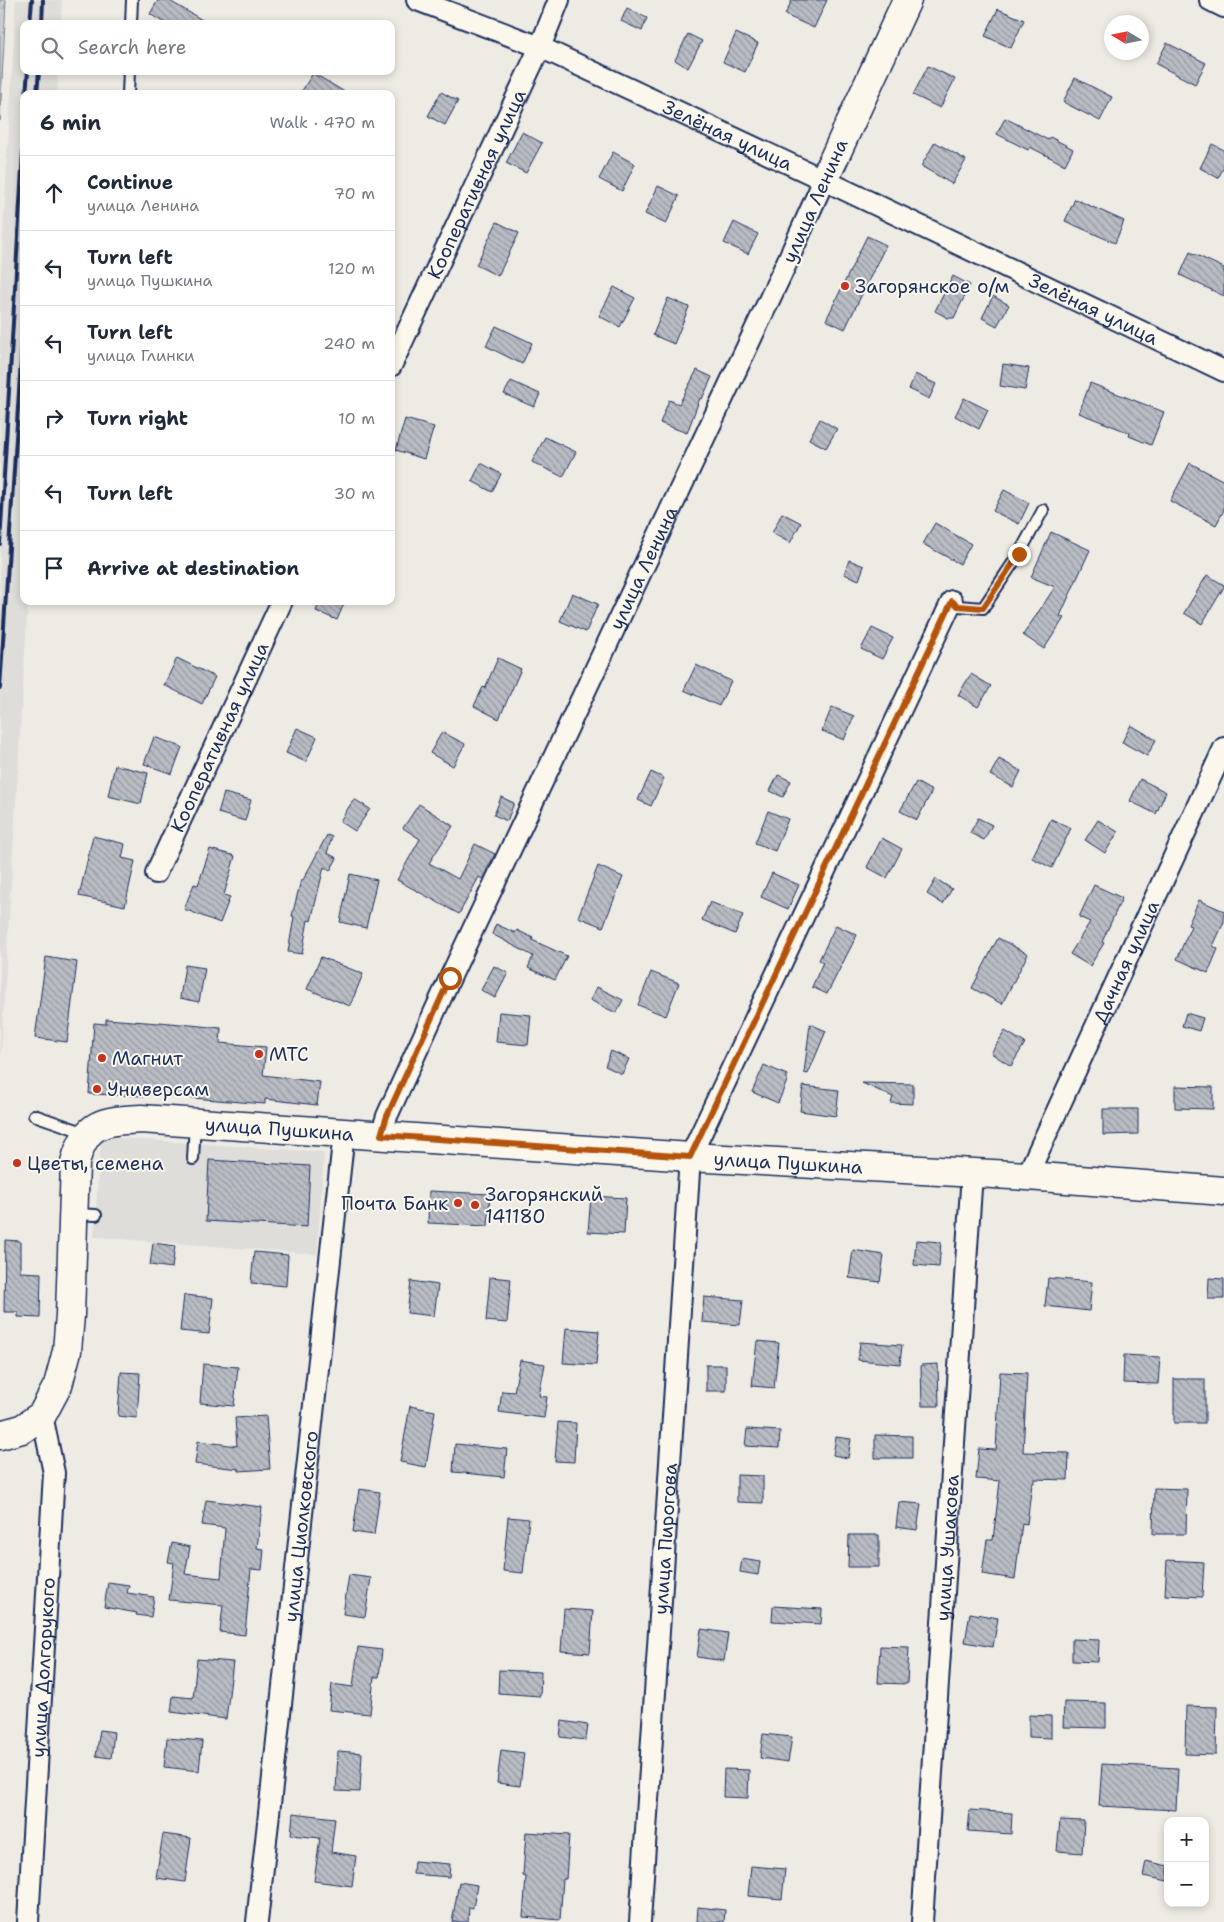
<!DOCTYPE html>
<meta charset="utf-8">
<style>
body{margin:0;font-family:"Shantell Sans",sans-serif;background:#f6f6f7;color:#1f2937}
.controls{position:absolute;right:15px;bottom:15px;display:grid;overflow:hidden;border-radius:10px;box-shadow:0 2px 8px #0003}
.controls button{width:45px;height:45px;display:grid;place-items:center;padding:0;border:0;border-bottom:1px solid #e0e1e3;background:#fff;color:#1f2937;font:25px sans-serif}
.compass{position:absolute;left:1104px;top:15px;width:45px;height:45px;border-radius:50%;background:#fff;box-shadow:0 2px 8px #0003;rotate:280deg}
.stop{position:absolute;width:15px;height:15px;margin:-11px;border:4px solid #b45309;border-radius:50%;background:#fff}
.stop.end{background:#b45309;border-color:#fff;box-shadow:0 1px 5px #0008}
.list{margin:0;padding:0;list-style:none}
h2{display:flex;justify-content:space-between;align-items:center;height:65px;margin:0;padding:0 20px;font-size:21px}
h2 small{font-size:16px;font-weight:400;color:#747a83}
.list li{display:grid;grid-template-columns:32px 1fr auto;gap:15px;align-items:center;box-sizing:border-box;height:75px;padding:0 20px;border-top:1px solid #e0e1e3}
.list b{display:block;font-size:19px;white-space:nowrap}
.list p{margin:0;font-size:16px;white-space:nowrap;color:#747a83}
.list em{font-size:16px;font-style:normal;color:#747a83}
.icon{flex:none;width:28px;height:28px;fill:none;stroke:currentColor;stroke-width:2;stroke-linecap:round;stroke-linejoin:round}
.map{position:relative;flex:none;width:1224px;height:1922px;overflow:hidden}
.search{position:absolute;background:#fff;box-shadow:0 2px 8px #0003;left:20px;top:20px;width:375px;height:55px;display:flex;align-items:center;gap:12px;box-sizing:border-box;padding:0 18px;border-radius:10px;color:#747a83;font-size:19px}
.panel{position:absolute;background:#fff;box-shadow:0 2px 8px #0003;left:20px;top:90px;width:375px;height:515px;border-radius:10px}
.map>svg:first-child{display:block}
</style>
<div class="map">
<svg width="1224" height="1922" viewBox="0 0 1224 1922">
<defs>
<pattern id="forest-firs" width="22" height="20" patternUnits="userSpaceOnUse" patternTransform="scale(1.25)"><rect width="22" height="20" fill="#cecfcf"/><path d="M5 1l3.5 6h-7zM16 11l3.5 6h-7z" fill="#b0b2b4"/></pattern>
<pattern id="building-back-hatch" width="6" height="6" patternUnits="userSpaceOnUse" patternTransform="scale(1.25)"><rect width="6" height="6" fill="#b9bcc3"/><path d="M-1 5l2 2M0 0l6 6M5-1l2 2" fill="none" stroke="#9699a2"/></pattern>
</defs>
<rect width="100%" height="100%" fill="#eeebe4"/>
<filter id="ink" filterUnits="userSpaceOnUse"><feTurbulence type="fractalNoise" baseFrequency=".02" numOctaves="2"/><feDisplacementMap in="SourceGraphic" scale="10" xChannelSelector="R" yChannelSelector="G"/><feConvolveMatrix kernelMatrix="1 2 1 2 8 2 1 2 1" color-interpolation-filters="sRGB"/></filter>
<g filter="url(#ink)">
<g fill="#deddda">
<path d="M16 0H62L61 24H24V71H58L57 94H24V601H28L0 1068V290Z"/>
<path d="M101 1137 324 1152 317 1254 94 1237Z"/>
</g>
<path fill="url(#forest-firs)" stroke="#747f96" d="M0 0H6L0 121Z"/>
<g fill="url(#building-back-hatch)" stroke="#1b2f5e">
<path d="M158 0H168L209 24H166L150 14Z"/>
<path d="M792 0H827L814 28 785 15Z"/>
<path d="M627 8 647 18 642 31 621 21Z"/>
<path d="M998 9 1024 20 1011 48 985 36Z"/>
<path d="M736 33 758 43 745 72 723 62Z"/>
<path d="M688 34 702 41 688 68 675 60Z"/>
<path d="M1167 43 1206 63 1195 84 1156 64Z"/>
<path d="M928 66 955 79 940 108 913 95Z"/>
<path d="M313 73 348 94H300Z"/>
<path d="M1075 78 1112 97 1100 121 1063 102Z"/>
<path d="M441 92 458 101 445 125 428 116Z"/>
<path d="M1005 118 1048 140 1050 137 1073 149 1065 165 1030 147 1028 150 997 134Z"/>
<path d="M522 132 542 143 526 173 506 163Z"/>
<path d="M935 142 966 160 952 184 921 166Z"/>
<path d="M1212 144 1224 150V167L1218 178 1200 168Z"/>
<path d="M613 152 635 164 622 191 599 179Z"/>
<path d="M658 186 679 196 666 224 645 214Z"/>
<path d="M1075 199 1124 221 1115 243 1065 221Z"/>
<path d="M497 222 519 233 498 276 476 265Z"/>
<path d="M734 222 758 234 748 254 724 243Z"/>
<path d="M867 236 886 245 845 329 826 320Z"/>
<path d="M1190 252 1224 268V296L1180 275Z"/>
<path d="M953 276 970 285 954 318H948L935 311Z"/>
<path d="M614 287 635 298 620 327 599 316Z"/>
<path d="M993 296 1009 305 997 326 982 318Z"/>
<path d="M668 298 689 307 674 344 653 335Z"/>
<path d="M496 326 532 343 522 364 486 346Z"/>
<path d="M1003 364 1029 368 1025 390 1000 386Z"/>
<path d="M697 370 712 377 702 399 700 398 687 433 660 423 669 400 679 404Z"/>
<path d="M915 374 936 384 929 399 909 389Z"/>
<path d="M511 381 540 394 534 407 504 394Z"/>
<path d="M1090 383 1164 412 1151 445 1129 436 1130 433 1079 413Z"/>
<path d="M964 398 988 410 979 429 955 416Z"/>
<path d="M405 419 434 427 424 459 396 450Z"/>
<path d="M820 419 837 429 826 448 809 439Z"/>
<path d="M545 437 576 452 563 477 532 462Z"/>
<path d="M481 463 501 474 492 492 472 481Z"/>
<path d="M1190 463 1224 481V510L1216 525 1170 501Z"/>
<path d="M1004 490 1029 503 1019 524 993 511Z"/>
<path d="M782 513 801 523 790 543 772 533Z"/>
<path d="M935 523 971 544 960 564 923 544Z"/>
<path d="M1051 532 1090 550 1060 616 1064 618 1044 649 1023 635 1055 587 1031 577Z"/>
<path d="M849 560 864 566 859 580 844 574Z"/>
<path d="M1207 575 1224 585V587L1202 624 1184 613Z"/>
<path d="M572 593 598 604 586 632 560 621Z"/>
<path d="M320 601H345L337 620 316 611Z"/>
<path d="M872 628 893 638 882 659 861 649Z"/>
<path d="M177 658 215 677 202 704 164 685Z"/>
<path d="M498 658 521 669 499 719 474 706 483 687 485 688Z"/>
<path d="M696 665 731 681 719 706 684 690Z"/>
<path d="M971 674 991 686 978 707 958 695Z"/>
<path d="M832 707 854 716 844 740 822 731Z"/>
<path d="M1131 725 1156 740 1147 756 1122 742Z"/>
<path d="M297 728 317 737 306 762 286 753Z"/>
<path d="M442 732 465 744 453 766 430 753Z"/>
<path d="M154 737 182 747 172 774 144 764Z"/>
<path d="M999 759 1021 771 1013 787 990 775Z"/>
<path d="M115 765 148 773 141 804 108 796Z"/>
<path d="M651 772 664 778 651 806 638 800Z"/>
<path d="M778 775 791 781 783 797 770 791Z"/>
<path d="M1140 779 1166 792 1156 814 1130 801Z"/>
<path d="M916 782 932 791 917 820 900 811Z"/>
<path d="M224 793 251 800 245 821 218 813Z"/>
<path d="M501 797 514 803 507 821 494 815Z"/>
<path d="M354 799 370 809 355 831 340 821Z"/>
<path d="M419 804 453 826 429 863 458 879 475 844 495 854 482 879 479 877 459 914 397 880 420 839 403 828Z"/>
<path d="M768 811 788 819 775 851 755 843Z"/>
<path d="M978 818 992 825 984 840 970 833Z"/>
<path d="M1051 819 1071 828 1052 868 1032 858Z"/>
<path d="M1098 820 1118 832 1105 853 1085 840Z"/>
<path d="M327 835 332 837 327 853 337 858 330 871 324 867 311 921 308 920 302 954 288 952 294 917 292 916 301 880H303Z"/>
<path d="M93 836 125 844 122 858 135 861 125 906 79 896Z"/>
<path d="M882 838 902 849 887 878 867 867Z"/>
<path d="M210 849 235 856 224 895 230 897 220 923 184 909 194 884 198 885Z"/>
<path d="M598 866 623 877 603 927 578 917Z"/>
<path d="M772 873 799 885 788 909 761 897Z"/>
<path d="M350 874 377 880 366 928 340 922Z"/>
<path d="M936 879 952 889 943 904 927 894Z"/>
<path d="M1094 885 1122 898 1102 942 1104 943 1090 966 1070 954 1090 922 1079 917Z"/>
<path d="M1199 900 1224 911V922L1213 946 1218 949 1208 973 1177 959 1191 926 1188 925Z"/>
<path d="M710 902 743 915 735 934 702 920Z"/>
<path d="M496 924 515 933 517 930 533 938 532 940 567 956 555 980 528 968 533 956 492 934Z"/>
<path d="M836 925 857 935 827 994 812 987 823 962 819 960Z"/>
<path d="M998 938 1028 954 1002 1004 972 988Z"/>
<path d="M46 957 77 962 67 1042 35 1038Z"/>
<path d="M321 957 363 974 350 1006 307 989Z"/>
<path d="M185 965 205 968 199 1002 180 998Z"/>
<path d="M494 966 508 973 495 998 481 990Z"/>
<path d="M651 972 679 983 666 1016 638 1005Z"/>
<path d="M597 987 623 1000 616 1013 590 1000Z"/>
<path d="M499 1012 531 1015 528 1045 496 1042Z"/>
<path d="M1186 1013 1203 1018 1199 1031 1182 1026Z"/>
<path d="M106 1019 159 1023 160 1022 221 1028 220 1043 266 1047 263 1075 320 1082 317 1105 265 1099V1104L145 1094V1096L89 1094 94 1023 106 1024Z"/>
<path d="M810 1024 826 1031 808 1074 804 1073Z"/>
<path d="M1005 1031 1025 1043 1011 1066 991 1053Z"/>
<path d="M611 1051 629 1059 622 1074 605 1066Z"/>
<path d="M764 1065 787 1075V1081L778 1103 752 1092Z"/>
<path d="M862 1083 913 1084V1104L891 1103 893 1097Z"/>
<path d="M803 1086 839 1090 836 1116 800 1111Z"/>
<path d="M1175 1086 1213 1087V1109L1175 1108Z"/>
<path d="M1103 1109H1138V1134L1103 1135Z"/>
<path d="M209 1160 310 1166 307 1227 206 1221Z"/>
<path d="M429 1191 490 1194 488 1226 428 1223Z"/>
<path d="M591 1196 626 1198 624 1234 588 1232Z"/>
<path d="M5 1240 20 1241V1272L41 1273 40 1318 18 1317V1312H4Z"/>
<path d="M916 1240 941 1242 939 1267 914 1265Z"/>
<path d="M153 1243 175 1246 172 1268 150 1265Z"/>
<path d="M853 1250 884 1255 880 1282 849 1278Z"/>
<path d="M254 1252 288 1255 286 1286 251 1283Z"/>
<path d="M490 1277 511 1279 507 1323 486 1321Z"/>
<path d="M1048 1278 1092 1282 1089 1311 1045 1306Z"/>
<path d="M1209 1278 1224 1279V1299H1208Z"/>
<path d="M411 1281 438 1285 434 1316 407 1313Z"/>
<path d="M184 1295 213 1298 209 1334 180 1331Z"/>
<path d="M704 1297 743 1300 740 1325 702 1322Z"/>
<path d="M566 1328 599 1331 596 1365 563 1363Z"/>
<path d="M757 1341 779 1343 774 1388 752 1386Z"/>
<path d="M860 1342 902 1345 900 1364 858 1360Z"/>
<path d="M1124 1355 1160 1357 1158 1384 1123 1383Z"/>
<path d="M520 1360 545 1364 539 1396 547 1397 544 1418 499 1412 502 1391 514 1392Z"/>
<path d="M203 1364 238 1367 234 1406 200 1403Z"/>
<path d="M938 1364 939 1406H922L921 1365Z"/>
<rect x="706" y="1365" width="20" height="26"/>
<path d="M121 1372 140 1373 137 1418 118 1416Z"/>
<path d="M1000 1372 1027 1373 1023 1452 1069 1453 1068 1480 1034 1479V1483H1032L1027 1524 1022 1523 1015 1579 982 1574 987 1540H993L1000 1481 976 1479 979 1449 996 1450Z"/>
<rect x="1174" y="1379" width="31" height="44"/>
<path d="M410 1406 435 1411 426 1467 400 1462Z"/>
<path d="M266 1416 270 1469 239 1471V1469L195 1464 198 1441 237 1446 235 1418Z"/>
<path d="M558 1422 576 1423 574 1462 555 1461Z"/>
<path d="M747 1429 780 1431 779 1448 745 1446Z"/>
<path d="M875 1435 912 1436V1458H875Z"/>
<path d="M836 1437 851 1439 848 1458 833 1455Z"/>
<path d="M455 1444 507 1449 504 1477 453 1472Z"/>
<path d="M737 1475 763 1476V1503L737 1502Z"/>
<path d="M1154 1488 1187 1489 1186 1534H1153Z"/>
<path d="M359 1489 380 1492 374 1535 353 1532Z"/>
<path d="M206 1500 262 1507 257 1548 264 1549 262 1570 251 1569 245 1635 220 1632 223 1605 169 1600 174 1563 168 1562 172 1543 190 1547 185 1574 221 1578 225 1528 202 1525Z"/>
<path d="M899 1502 921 1504 917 1530 896 1527Z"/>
<path d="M508 1517 529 1519 523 1573 503 1571Z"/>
<path d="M849 1535H879V1567H848Z"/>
<path d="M742 1559 760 1562 758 1575 740 1572Z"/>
<path d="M1167 1560 1204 1562 1202 1597 1165 1595Z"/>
<path d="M349 1575 371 1578 365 1617 343 1614Z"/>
<path d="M108 1582 129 1585 127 1593 154 1597 151 1617 136 1615 137 1613 104 1607Z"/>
<path d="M773 1606 822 1609 821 1624 772 1621Z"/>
<path d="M564 1609 593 1611 590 1653 561 1651Z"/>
<path d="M970 1613 998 1618 993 1647 965 1642Z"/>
<path d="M701 1629 728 1633 724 1661 697 1657Z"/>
<path d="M1072 1639 1099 1640 1098 1662 1072 1661Z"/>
<path d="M880 1646 909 1647 907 1684 878 1683Z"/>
<path d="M358 1647 382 1650 379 1677H374L370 1714 329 1710 332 1684 353 1687Z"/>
<path d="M197 1659 233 1662 226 1719 171 1712 173 1696 193 1698Z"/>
<path d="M499 1670 541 1672 540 1696 498 1693Z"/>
<path d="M1064 1702 1106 1703V1728L1063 1727Z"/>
<path d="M1186 1706 1217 1707 1216 1755 1185 1754Z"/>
<path d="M1029 1715 1051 1716V1738L1029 1737Z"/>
<path d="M562 1721 588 1725 586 1740 560 1737Z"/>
<path d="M100 1730 114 1732 111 1758 96 1756Z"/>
<path d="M763 1734 792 1737 788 1762 760 1758Z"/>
<path d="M167 1738 202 1741 199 1771 164 1767Z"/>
<path d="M501 1750 524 1753 520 1786 497 1783Z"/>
<path d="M338 1751 362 1753 360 1792 336 1791Z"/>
<path d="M1102 1764 1178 1768 1176 1810 1099 1806Z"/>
<path d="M724 1769 749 1770 748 1798 723 1797Z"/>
<path d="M970 1810 1012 1813 1011 1834 968 1831Z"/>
<path d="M293 1813 335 1818 331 1852 356 1856 352 1886 314 1881 320 1838 291 1835Z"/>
<path d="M1060 1820 1084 1821 1082 1853 1057 1851Z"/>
<path d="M526 1832 569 1835 566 1879H563L560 1920 523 1917 526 1877 523 1876Z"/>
<path d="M163 1834 191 1838 185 1882 156 1878Z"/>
<path d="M414 1861 450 1864 449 1877 413 1874Z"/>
<path d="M1146 1861 1168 1866V1881L1143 1876Z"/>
<path d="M751 1866 785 1869 782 1899 748 1896Z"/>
<path d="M459 1882 477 1885 473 1908 469 1907 468 1922H452Z"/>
<path d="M698 1907 725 1910 724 1922H697Z"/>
</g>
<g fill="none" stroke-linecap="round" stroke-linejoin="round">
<defs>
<g id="lane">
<path d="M131 24 132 0"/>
<path d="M128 94 129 71"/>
<path d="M952 601 958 606 983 608 1019 554 1043 510"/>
<path d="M34 1115 86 1133"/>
<path d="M193 1159 195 1123"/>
<path d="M74 1214 96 1215"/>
</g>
<g id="street">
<path id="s1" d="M417 0 540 47 824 180 1224 371"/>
<path d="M1210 0 1224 7"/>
<path id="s2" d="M391 366 540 47 559 0"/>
<path id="s3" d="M156 873 282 601"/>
<path id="s4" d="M381 1135 387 1116 450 978 787 262 824 180"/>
<path id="s5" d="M1027 1176 1224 748"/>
<path id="s6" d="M28 1922 54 1473 42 1415"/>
<path id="s7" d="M257 1922 344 1133"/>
<path id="s8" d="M640 1922 690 1157 952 601"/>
<path id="s9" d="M922 1922 972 1173"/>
</g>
<g id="secondary">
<path d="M824 180 907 0"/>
<path id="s10" d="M0 1435 22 1429 42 1415 58 1385 67 1351 70 1315 75 1163C85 1122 103 1121 141 1119L690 1157 1027 1176 1224 1191"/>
</g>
</defs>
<use href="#lane" stroke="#1b2f5e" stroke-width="14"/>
<use href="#street" stroke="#1b2f5e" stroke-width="24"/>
<use href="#secondary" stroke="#1b2f5e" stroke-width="31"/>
<use href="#lane" stroke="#fbf7ec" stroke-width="10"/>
<use href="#street" stroke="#fbf7ec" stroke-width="20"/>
<use href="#secondary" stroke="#fbf7ec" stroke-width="28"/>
<g stroke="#1b2f5e" stroke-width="4">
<path d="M30 24 32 0"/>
<path d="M42 24 43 0"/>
<path d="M26 94 28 71"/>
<path d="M37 94 39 71"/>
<path d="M0 544 24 135"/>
<path d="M0 688 24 314"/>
</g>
</g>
</g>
<g fill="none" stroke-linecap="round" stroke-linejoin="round" filter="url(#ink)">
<path stroke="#b45309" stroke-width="6" d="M450 978 387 1116 381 1135 690 1157 952 601 958 606 983 608 1019 554"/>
</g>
<g fill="#c8321e" stroke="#fbf7ec" stroke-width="2">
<circle cx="845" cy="286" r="5"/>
<circle cx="259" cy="1054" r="5"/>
<circle cx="102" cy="1058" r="5"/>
<circle cx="97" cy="1089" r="5"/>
<circle cx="17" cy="1163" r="5"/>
<circle cx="458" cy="1203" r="5"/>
<circle cx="475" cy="1205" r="5"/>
</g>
<g text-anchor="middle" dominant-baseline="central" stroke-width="4" stroke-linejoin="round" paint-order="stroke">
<g font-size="19" fill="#1b2f5e" stroke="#fbf7ec">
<text stroke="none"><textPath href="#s1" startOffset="339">Зелёная улица</textPath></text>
<text stroke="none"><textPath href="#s2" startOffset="201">Кооперативная улица</textPath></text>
<text transform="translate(815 201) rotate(-66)">улица Ленина</text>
<text stroke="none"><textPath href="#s1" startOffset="744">Зелёная улица</textPath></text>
<text stroke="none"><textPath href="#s4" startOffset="625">улица Ленина</textPath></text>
<text stroke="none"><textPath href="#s3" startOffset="150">Кооперативная улица</textPath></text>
<text stroke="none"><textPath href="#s5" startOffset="236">Дачная улица</textPath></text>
<text stroke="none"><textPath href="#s10" startOffset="532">улица Пушкина</textPath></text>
<text stroke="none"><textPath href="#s10" startOffset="1042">улица Пушкина</textPath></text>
<text stroke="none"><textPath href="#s7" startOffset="398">улица Циолковского</textPath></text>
<text stroke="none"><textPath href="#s8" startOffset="384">улица Пирогова</textPath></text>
<text stroke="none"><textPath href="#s9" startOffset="375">улица Ушакова</textPath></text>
<text stroke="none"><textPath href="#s6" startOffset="255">улица Долгорукого</textPath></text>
</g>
<g font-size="19" fill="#1b2f5e" stroke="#fbf7ec" text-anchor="start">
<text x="855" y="286">Загорянское о/м</text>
<text x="269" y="1054">МТС</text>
<text x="112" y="1058">Магнит</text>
<text x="107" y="1089">Универсам</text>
<text x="27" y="1163">Цветы, семена</text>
<text x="485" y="1194">Загорянский<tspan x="485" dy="22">141180</tspan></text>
<text x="448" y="1203" text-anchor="end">Почта Банк</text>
</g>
</g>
</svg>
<div class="controls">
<button>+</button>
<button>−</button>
</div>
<svg class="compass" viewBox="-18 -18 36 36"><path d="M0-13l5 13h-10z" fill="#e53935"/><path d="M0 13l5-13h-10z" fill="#747a83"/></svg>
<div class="stop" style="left:450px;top:978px"></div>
<div class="stop end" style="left:1019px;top:554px"></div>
<div class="search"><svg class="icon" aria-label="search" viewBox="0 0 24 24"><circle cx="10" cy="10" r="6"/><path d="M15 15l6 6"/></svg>Search here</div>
<section class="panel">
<h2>6 min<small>Walk · 470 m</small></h2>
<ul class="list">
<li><svg class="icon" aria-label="ahead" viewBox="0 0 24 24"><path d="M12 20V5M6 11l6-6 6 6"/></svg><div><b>Continue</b><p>улица Ленина</p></div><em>70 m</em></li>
<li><svg class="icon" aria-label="left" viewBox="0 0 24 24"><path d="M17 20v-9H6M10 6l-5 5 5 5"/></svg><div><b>Turn left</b><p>улица Пушкина</p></div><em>120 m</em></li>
<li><svg class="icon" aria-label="left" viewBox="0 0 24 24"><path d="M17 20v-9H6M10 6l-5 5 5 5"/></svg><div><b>Turn left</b><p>улица Глинки</p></div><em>240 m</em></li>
<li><svg class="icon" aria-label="right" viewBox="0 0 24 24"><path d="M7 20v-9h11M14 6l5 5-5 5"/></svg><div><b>Turn right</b></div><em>10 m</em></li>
<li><svg class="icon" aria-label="left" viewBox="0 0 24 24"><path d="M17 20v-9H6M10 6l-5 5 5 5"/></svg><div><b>Turn left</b></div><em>30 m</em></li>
<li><svg class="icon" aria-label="arrive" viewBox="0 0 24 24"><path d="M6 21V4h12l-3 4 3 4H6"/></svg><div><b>Arrive at destination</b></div></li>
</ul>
</section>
</div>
